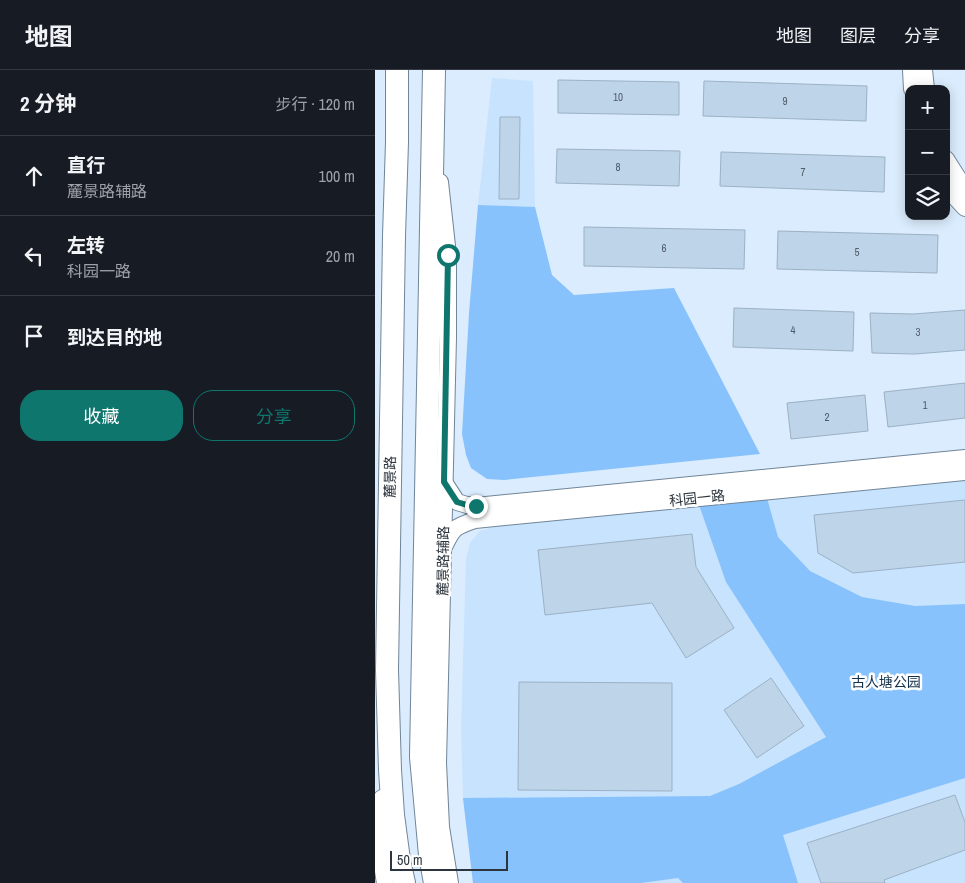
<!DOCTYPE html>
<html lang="zh">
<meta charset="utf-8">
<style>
body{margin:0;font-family:"Archivo Narrow","Noto Sans SC",sans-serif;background:#242831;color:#f1f3f6}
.controls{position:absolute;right:15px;top:15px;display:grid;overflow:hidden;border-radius:10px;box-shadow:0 2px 12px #0003}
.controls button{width:45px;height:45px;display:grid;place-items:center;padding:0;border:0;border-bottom:1px solid #363941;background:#171b24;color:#f1f3f6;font:25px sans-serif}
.scale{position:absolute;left:15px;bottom:12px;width:118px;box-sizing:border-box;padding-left:5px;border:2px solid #2c343d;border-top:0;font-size:14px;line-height:18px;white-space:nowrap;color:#2c343d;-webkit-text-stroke:4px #fff;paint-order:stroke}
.stop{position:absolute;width:15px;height:15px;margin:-11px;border:4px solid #0f766e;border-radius:50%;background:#fff}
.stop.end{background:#0f766e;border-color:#fff;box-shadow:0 1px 5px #0008}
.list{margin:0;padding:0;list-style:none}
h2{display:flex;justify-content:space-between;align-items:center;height:65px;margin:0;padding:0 20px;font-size:21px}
h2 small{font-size:16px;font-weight:400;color:#9ea1a6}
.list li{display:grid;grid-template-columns:32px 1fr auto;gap:15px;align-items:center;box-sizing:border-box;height:80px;padding:0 20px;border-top:1px solid #363941}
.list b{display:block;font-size:19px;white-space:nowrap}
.list p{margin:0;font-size:16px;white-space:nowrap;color:#9ea1a6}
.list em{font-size:16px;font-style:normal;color:#9ea1a6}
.actions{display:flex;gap:10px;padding:15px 20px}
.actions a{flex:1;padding:11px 0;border:1px solid #0f766e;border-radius:20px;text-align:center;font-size:18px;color:#0f766e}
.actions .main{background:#0f766e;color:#fff}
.icon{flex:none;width:28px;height:28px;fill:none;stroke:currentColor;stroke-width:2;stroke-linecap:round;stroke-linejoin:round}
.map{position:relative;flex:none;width:590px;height:813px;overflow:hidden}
header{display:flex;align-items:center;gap:30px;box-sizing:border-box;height:70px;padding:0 25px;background:#171b24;border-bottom:1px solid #363941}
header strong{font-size:24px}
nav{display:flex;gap:28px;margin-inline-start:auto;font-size:18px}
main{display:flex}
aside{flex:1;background:#171b24}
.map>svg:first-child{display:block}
</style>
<header>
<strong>地图</strong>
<nav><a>地图</a><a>图层</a><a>分享</a></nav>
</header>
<main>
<aside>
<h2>2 分钟<small>步行 · 120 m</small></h2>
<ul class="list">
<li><svg class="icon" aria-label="ahead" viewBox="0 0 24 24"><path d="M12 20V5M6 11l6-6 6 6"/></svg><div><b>直行</b><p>麓景路辅路</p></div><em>100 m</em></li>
<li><svg class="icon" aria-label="left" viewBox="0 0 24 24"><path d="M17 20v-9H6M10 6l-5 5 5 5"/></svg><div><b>左转</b><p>科园一路</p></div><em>20 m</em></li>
<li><svg class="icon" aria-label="arrive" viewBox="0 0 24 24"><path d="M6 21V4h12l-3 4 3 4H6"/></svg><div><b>到达目的地</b></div></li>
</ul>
<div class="actions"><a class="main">收藏</a><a>分享</a></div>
</aside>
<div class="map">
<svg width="590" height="813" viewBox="0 0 590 813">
<rect width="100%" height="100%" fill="#daecfd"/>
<g fill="#c7e3fe">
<path d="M117 8 158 11 160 137 103 135Z"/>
<path d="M590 408V813H98L88 728 86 660 91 489 95 473 105 461 117 457Z"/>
</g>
<g fill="#88c2fc">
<path d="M103 135 160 137 177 205 199 225 299 218 385 384 129 410 112 409 96 398 91 385 87 364 94 243Z"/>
<path d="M392 428 403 467 435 501 487 527 540 536 590 534V708L408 765 423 813H308L303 808 266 813H98L88 728 335 726 364 714 451 667 351 512 324 435Z"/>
</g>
<g fill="#bed4e9" stroke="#9cb1c5">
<path d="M183 10 304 12V45L183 43Z"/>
<path d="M329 11 492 16 491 51 328 46Z"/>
<path d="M125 47H145L144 129H124Z"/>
<path d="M182 79 305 81 304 116 181 113Z"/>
<path d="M346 82 510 87 509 122 345 116Z"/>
<path d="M209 157 370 160 369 199 209 196Z"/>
<path d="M403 161 563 165 562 203 402 199Z"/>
<path d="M359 238 479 242 478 281 358 277Z"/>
<path d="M590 240V280L540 284 497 283 495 243 538 244Z"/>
<path d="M590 313V348L513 357 509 322Z"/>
<path d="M490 325 493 361 416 369 412 333Z"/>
<path d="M590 430V492L478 503 443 483 439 445Z"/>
<path d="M317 464 321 497 359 558 311 588 277 533 170 545 163 480Z"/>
<path d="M396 608 429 656 382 688 349 640Z"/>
<path d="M144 612 297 613V721L143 720Z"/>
<path d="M580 725 590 752V780L509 810 510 813H446L432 773Z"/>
</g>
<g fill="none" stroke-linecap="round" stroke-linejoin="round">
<defs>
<g id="tertiary">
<path d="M536 0 537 19"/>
<path d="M549 0 551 19"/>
<path d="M571 89 590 119"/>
<path d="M65 112 73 185V267L63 693 66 757 75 813"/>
<path d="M571 115 577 124 590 138"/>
<path d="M69 412 82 432 92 435 101 436 590 388"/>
<path d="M69 477C78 458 79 457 100 450L590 402"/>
<path d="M7 728V795L10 813"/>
</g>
<g id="trunk">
<path d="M22 0V72L19 166 12 600 15 700 18 745 24 790 29 813"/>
<path d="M59 0 46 687 55 785 60 813"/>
</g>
</defs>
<use href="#tertiary" stroke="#718598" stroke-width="18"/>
<use href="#trunk" stroke="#718598" stroke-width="24"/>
<use href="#tertiary" stroke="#fff" stroke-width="16"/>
<use href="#trunk" stroke="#fff" stroke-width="22"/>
</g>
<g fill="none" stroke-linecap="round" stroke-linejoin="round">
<path stroke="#0f766e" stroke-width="6" d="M73 185 69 412 82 432 92 435 101 436"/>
</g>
<g text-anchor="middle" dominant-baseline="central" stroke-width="5" stroke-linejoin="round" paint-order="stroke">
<g font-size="11" fill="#505c68">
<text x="243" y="27">10</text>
<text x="410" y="31">9</text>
<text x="243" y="97">8</text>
<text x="428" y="102">7</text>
<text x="289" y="178">6</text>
<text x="482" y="182">5</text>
<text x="418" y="260">4</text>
<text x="543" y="262">3</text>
<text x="550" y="335">1</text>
<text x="452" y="347">2</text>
</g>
<g font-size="14" fill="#2c343d" stroke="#fff">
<text transform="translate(15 407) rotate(-89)">麓景路</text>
<text transform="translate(322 428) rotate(-6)">科园一路</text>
<text transform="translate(68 491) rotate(-89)">麓景路辅路</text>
</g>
<g font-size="14" fill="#15324d" stroke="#fff">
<text x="511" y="612">古人塘公园</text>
</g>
</g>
</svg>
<div class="controls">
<button>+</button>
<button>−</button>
<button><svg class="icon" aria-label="layers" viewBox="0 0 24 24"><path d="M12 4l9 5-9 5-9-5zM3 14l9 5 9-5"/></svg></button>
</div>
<div class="scale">50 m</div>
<div class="stop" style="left:73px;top:185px"></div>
<div class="stop end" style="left:101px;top:436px"></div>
</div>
</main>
